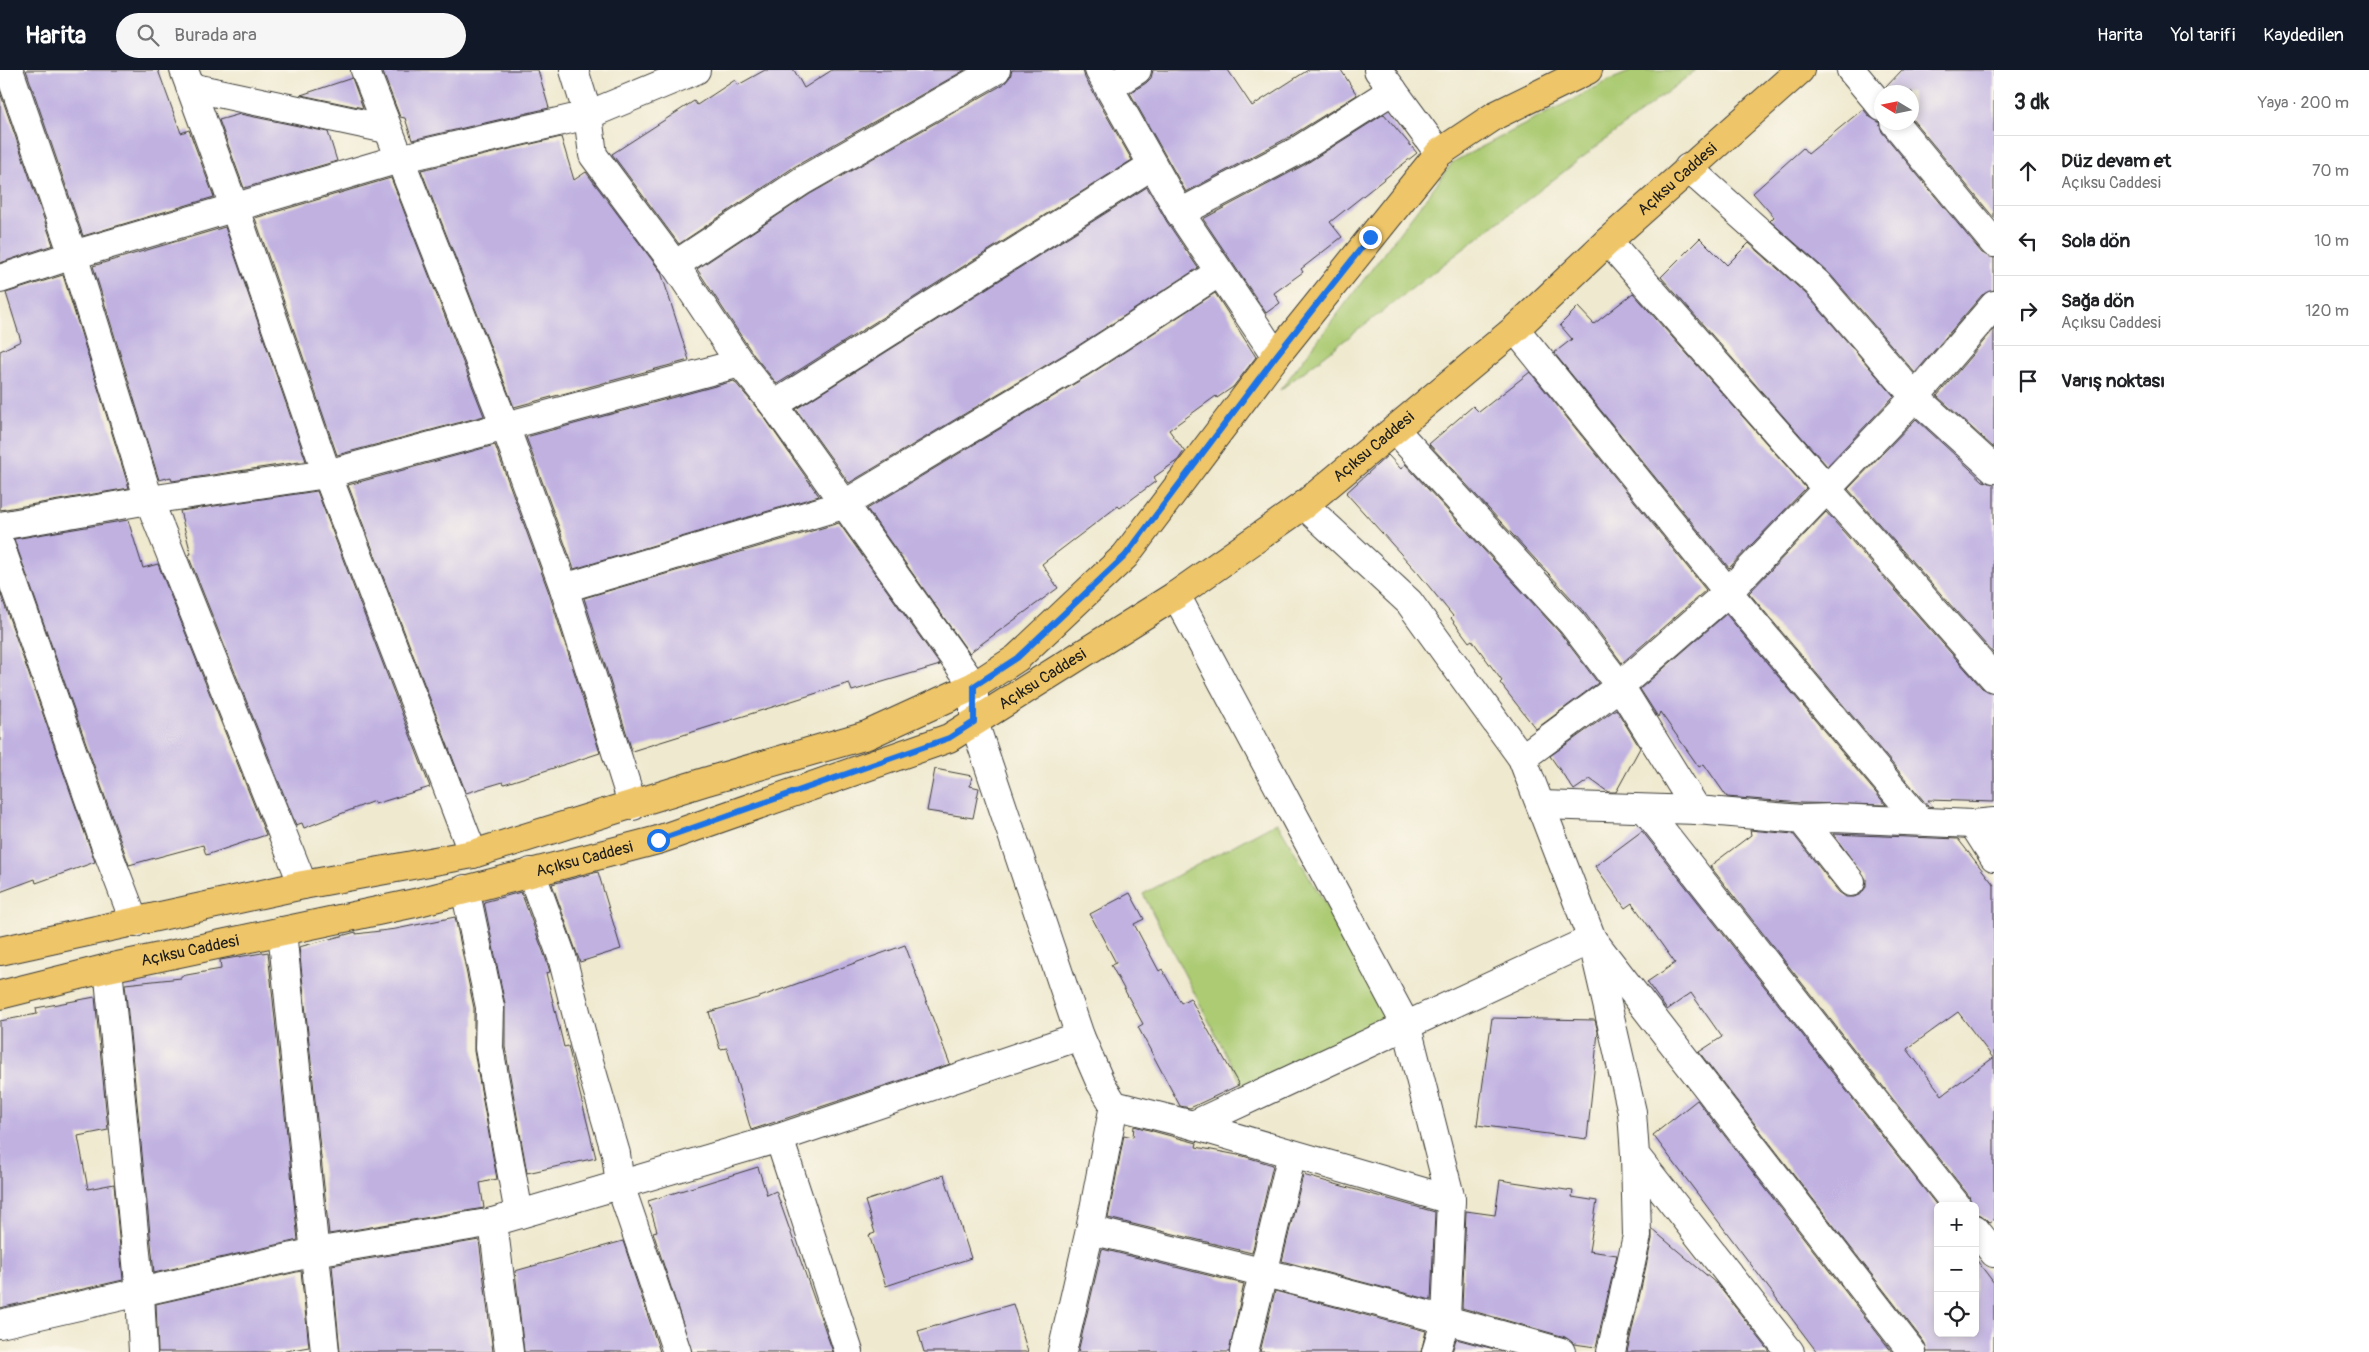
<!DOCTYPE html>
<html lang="tr">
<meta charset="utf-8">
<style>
body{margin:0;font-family:Pangolin,sans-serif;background:#f6f6f6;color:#202124}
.controls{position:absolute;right:15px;bottom:15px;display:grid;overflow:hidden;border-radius:8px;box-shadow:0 2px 8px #0003}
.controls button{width:45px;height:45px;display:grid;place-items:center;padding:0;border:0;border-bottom:1px solid #e0e0e0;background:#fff;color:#202124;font:25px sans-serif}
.compass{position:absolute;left:1874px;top:15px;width:45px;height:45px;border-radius:50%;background:#fff;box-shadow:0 2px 8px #0003;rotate:280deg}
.stop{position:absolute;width:15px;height:15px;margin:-11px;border:4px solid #1a73e8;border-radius:50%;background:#fff}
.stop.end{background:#1a73e8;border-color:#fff;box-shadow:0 1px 5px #0008}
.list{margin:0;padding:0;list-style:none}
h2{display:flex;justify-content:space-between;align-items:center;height:65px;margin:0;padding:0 20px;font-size:21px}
h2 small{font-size:16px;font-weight:400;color:#757577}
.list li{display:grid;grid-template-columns:32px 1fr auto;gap:15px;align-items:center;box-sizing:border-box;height:70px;padding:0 20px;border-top:1px solid #e0e0e0}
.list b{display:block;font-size:19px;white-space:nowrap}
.list p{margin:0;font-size:16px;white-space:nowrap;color:#757577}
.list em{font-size:16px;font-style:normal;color:#757577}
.icon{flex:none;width:28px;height:28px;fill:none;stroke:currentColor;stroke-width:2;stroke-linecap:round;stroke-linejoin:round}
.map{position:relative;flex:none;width:1994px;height:1282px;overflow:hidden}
header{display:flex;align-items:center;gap:30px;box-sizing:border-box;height:70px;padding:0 25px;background:#111827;color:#fff}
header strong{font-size:24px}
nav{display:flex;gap:28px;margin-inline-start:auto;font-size:18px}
.search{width:350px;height:45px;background:#f6f6f6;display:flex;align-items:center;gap:12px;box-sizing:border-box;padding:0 18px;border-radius:28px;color:#757577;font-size:19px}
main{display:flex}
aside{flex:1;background:#fff}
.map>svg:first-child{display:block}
</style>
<header>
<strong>Harita</strong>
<div class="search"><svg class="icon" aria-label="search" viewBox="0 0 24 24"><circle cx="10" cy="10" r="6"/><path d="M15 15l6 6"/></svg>Burada ara</div>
<nav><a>Harita</a><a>Yol tarifi</a><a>Kaydedilen</a></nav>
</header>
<main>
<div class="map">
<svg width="1994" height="1282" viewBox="0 0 1994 1282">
<rect width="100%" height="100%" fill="#fbf7ec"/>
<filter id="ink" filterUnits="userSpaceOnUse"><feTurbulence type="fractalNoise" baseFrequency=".02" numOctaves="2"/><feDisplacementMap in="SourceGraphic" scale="10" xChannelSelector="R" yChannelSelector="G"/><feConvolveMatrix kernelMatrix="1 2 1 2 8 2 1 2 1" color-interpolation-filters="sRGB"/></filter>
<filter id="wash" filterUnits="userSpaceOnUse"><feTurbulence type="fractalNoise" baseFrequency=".0096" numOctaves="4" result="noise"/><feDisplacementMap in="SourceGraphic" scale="20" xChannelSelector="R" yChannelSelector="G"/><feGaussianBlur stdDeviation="1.12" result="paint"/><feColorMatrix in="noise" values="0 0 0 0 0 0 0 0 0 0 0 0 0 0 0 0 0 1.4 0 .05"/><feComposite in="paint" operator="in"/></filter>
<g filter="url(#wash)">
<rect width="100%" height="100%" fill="#efe9cf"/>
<g fill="#accb73" stroke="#647448">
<path d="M1634 0H1696L1280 320 1453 92 1610 10Z"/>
<path d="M1277 752 1393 948 1244 1019 1143 824Z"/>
</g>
<g id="blocks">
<g fill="#c0b1e1" fill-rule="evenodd">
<path d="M26 0H158L181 63 189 60 214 127 83 166Z"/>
<path d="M382 0H538L549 38 412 70 405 48 400 47Z"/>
<path d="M765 0H794L804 18 832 0H965L794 97 679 174 612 84 694 31 697 35 735 10 738 15Z"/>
<path d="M1012 0H1083L1085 8 1132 90 777 314 753 284 697 199 810 124 1004 14 1010 7Z"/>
<path d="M1153 0H1228L1252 36 1308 0H1341L1357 25 1289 67 1186 122 1130 23 1146 13 1151 8Z"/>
<path d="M1902 0H1994V148L1912 49V22H1890L1886 17Z"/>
<path d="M352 8 363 38 301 25Z"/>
<path d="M0 22 53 175 0 193Z"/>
<path d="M1863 39 1870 47 1879 52 1882 62 1982 183 1994 188V220L1982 225 1915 303 1829 203 1770 151 1774 147 1753 123 1803 78 1808 84Z"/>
<path d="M240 44 328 62 337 91 244 118 219 50Z"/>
<path d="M1384 44 1417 83 1330 152 1342 167 1301 199 1303 202 1274 223 1280 233 1266 243 1203 149 1304 95Z"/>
<path d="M561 67 574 110 586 102 661 202 689 290 514 337 421 100Z"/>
<path d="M391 108 484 346 337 385 255 148Z"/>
<path d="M1147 117 1167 152 1198 198 1073 279 849 413 796 339Z"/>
<path d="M225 157 306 391 172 411 171 407 159 410 93 196Z"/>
<path d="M1700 168 1727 195 1749 173 1806 224 1894 326 1827 396 1661 207Z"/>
<path d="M63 205 129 418 0 440V281L21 271 6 223Z"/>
<path d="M1215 223 1256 287 1233 317 1217 328 1216 326 1169 360 1184 381 1178 390 1154 407 1156 411 1120 438 1118 436 1042 494 1058 518 969 583 867 439 1089 305Z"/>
<path d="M1633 223 1806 418 1729 498 1554 283 1572 269 1560 255 1578 237 1594 254Z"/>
<path d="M1994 259V378L1937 326Z"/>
<path d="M1530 302 1706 520 1622 593 1584 542 1429 374 1473 336 1479 342Z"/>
<path d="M734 311 762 344 819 426 574 499 526 367Z"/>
<path d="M1916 349 1983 411 1994 414V584L1848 419Z"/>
<path d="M495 375 549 523 600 683 504 714 503 712 466 723 348 415Z"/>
<path d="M1388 385 1401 399 1405 394 1560 563 1598 613 1536 659 1500 613 1502 611 1472 570 1469 572 1451 548 1453 546 1418 503 1346 423Z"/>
<path d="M317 421 430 717 375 734 374 731 304 758 302 753 296 755 188 485 191 484 180 441Z"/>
<path d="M1826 442 1982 618 1994 623V732L1928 730 1933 737 1928 736 1749 523Z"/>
<path d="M128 450 143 498 158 494 266 765 206 785 203 775 129 795 14 469Z"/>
<path d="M839 453 940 595 852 621 849 613 632 681 584 528Z"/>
<path d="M0 522 95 792 36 813 35 809 0 822Z"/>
<path d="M1726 544 1886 735 1801 733 1727 727 1704 694 1699 697 1660 642 1658 647 1640 619Z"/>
<path d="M1616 639 1640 678 1616 722H1608L1590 709 1574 720 1550 686Z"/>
<path d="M935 699 972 706 970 716 979 718 973 748 927 741Z"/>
<path d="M1750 760 1793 764 1839 822 1846 827H1854L1861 824 1866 817V809L1833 764 1958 769 1994 815V1149L1989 1152 1981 1145 1975 1144V1136H1972L1969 1126 1710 796 1751 765ZM1958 942 1993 988 1942 1025 1907 979Z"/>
<path d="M1642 761 1938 1137V1263H1975V1188L1994 1213V1282H1927L1924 1272 1699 982 1722 967 1691 923 1667 940 1647 912 1675 893 1632 833 1625 838 1595 796Z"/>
<path d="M598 802 621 879 580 892 552 814Z"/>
<path d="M521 822 547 892 550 902 546 903 564 977 568 976 596 1088 527 1103 505 977V934L484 832Z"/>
<path d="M1130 823 1144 849 1134 854 1159 901 1162 899 1181 933 1190 928 1239 1015 1190 1038 1180 1036 1138 957 1143 954 1111 895 1116 893 1090 844Z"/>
<path d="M455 847 474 938V981L497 1109 480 1113 484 1138 329 1164 299 877 356 862V864L396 859Z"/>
<path d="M905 875 950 994 751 1060 727 978 720 979 709 942 757 928Z"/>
<path d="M268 882 298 1170 154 1203 125 914 181 908V906L221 899 220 890Z"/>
<path d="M95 927 108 1060 78 1066 88 1119 114 1114 123 1210 0 1238V951L37 944 36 938Z"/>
<path d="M1492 948 1595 950 1598 962 1587 1069 1477 1055Z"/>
<path d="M1697 1030 1892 1282H1817L1653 1065Z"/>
<path d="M1134 1056 1197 1073 1196 1077 1243 1086 1273 1095 1252 1183 1108 1148 1124 1065 1133 1067Z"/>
<path d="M758 1097 767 1125 776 1121 833 1282H692L653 1162 657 1161 648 1131Z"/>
<path d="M944 1105 971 1188 886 1216 869 1165 875 1163 865 1131Z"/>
<path d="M1303 1105 1435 1142 1431 1230 1282 1191Z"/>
<path d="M1500 1110 1573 1121 1572 1127 1597 1131 1589 1181 1617 1185 1596 1277 1574 1274 1565 1267 1462 1238 1466 1141 1495 1145Z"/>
<path d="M1652 1159 1717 1214 1770 1282H1627L1652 1169Z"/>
<path d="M479 1170 493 1282H340L332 1195Z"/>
<path d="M623 1171 660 1282H524L515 1201Z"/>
<path d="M1102 1179 1244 1214 1229 1282H1078Z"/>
<path d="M301 1201 309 1277 280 1282H158L156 1234Z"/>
<path d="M1275 1221 1426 1261 1421 1282H1260Z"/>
<path d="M1013 1234 1028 1282H924L918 1261Z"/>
<path d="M1456 1269 1498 1280 1504 1282H1452Z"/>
</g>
</g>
</g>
<g filter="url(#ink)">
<use href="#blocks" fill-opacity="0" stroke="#3c3b37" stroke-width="1"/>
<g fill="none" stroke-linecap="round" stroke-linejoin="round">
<defs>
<g id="minor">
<path d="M9 0 73 185 149 430 303 815"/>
<path d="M184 0 235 139 327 404 473 784"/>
<path d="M365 0 505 356 564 518 633 736"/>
<path d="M574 0 588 45 593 85 675 195 740 293 774 335 974 616V652L1080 966 1100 1012 1114 1035 1193 1055 1451 1130"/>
<path d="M1099 0 1180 143 1276 286"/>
<path d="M1378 0 1439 83"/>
<path d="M1851 0 1882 37"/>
<path d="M190 17 387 59"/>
<path d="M1110 17 1137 0"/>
<path d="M1894 52 1994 173"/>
<path d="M1688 98 1817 213 1915 327 1994 399"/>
<path d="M1180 143 1297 81 1393 20"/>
<path d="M1608 171 1994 608"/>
<path d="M675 195 802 111 996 0"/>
<path d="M0 209 73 185 399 89 588 45 696 0"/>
<path d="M1515 259 1728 522 1919 750"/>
<path d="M774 335 1151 96"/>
<path d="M1395 360 1572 553 1620 616 1697 740"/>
<path d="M1304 435 1409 532 1522 688 1592 869 1632 1042 1635 1085 1790 1282"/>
<path d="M0 456 149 430 327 404 740 293"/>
<path d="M0 475 107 780 135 853"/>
<path d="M564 518 843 435 1081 292 1218 203"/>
<path d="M1176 525 1407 957 1451 1130 1446 1249 1436 1282"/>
<path d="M1522 688 1620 616 1728 522 1915 327 1994 235"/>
<path d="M1541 735 1697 740 1801 749 1834 748 1973 754 1994 752"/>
<path d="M1645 739 1957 1136"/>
<path d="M1801 749 1851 812"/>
<path d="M1973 754 1994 787"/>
<path d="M531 802 562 887 586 981 616 1084 620 1115 677 1282"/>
<path d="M465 819 490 937 489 978 519 1144"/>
<path d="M282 861 325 1282"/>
<path d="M108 898 140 1223 143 1282"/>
<path d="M1193 1055 1592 869 1912 1282"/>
<path d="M779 1068 849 1282"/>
<path d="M493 1152 509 1282"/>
<path d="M1975 1159 1994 1183"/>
<path d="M1090 1160C1248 1198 1405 1237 1561 1282"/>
<path d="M0 1254 315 1182 493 1152 779 1068 1080 966"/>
<path d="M1062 1282 1090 1160 1114 1035"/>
<path d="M1244 1282 1292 1084"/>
<path d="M1611 1282 1637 1166 1635 1085"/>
</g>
<g id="major">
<path d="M0 881 303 815 473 784 704 712 867 665 974 616 1017 588 1125 486 1276 286 1439 83 1496 45 1588 0"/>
<path id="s1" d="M0 925 108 898 415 833 658 770 949 668 1176 525 1304 435 1515 259 1608 171 1800 0"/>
</g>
</defs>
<use href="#minor" stroke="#3c3b37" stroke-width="30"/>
<use href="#major" stroke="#3c3b37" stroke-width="30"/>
<use href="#minor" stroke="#fff" stroke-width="28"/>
<use href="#major" stroke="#eec569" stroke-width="28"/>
</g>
</g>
<g fill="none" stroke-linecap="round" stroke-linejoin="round" filter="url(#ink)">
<path stroke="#1a73e8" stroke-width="6" d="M658 770 949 668 974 652V616L1017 588 1125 486 1276 286 1370 167"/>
</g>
<g text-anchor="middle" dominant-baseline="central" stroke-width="4" stroke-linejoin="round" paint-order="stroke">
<g font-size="16" fill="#1c1c1c" stroke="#fbf7ec">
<text stroke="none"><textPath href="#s1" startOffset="1905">Açıksu Caddesi</textPath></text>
<text stroke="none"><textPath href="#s1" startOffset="1500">Açıksu Caddesi</textPath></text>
<text stroke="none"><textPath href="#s1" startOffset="1095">Açıksu Caddesi</textPath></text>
<text stroke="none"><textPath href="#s1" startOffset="600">Açıksu Caddesi</textPath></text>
<text stroke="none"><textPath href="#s1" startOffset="195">Açıksu Caddesi</textPath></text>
</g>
</g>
</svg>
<div class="controls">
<button>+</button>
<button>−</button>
<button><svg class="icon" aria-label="locate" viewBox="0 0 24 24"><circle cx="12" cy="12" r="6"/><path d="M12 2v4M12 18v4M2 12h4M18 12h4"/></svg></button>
</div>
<svg class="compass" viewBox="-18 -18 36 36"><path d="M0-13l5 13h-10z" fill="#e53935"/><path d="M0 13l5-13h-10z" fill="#757577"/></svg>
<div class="stop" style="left:658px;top:770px"></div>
<div class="stop end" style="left:1370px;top:167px"></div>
</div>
<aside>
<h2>3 dk<small>Yaya · 200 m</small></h2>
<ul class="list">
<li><svg class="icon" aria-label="ahead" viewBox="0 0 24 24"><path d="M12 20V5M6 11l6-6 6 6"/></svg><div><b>Düz devam et</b><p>Açıksu Caddesi</p></div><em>70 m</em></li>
<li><svg class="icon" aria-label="left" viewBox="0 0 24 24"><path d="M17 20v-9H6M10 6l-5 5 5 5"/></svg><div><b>Sola dön</b></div><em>10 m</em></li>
<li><svg class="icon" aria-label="right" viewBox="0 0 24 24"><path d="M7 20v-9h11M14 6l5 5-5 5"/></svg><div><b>Sağa dön</b><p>Açıksu Caddesi</p></div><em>120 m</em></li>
<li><svg class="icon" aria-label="arrive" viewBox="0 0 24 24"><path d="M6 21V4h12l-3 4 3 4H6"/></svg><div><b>Varış noktası</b></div></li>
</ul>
</aside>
</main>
